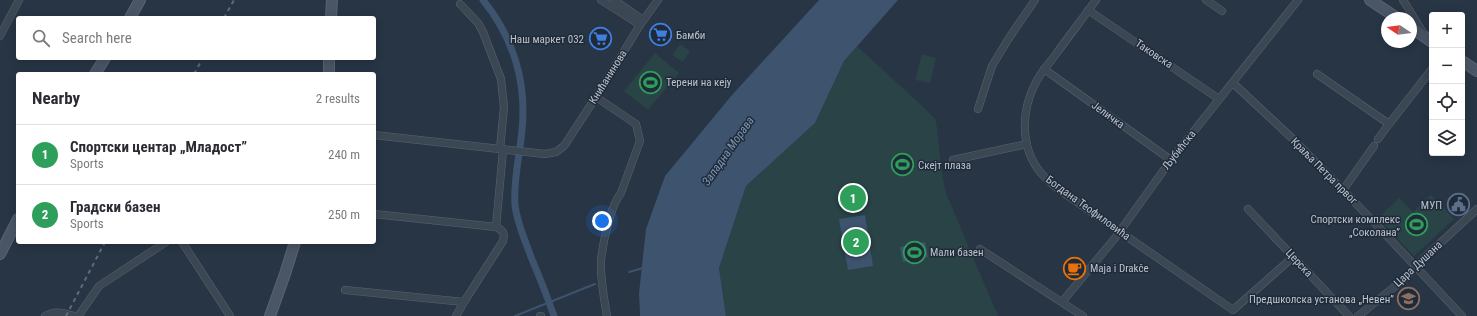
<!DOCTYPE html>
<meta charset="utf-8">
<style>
body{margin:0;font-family:"Roboto Condensed",sans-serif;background:#f2f2f3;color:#2b2b33}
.controls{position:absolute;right:12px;top:12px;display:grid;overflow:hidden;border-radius:4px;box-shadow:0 2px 10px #0003}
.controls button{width:36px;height:36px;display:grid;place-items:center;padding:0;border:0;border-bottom:1px solid #e1e1e2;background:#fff;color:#2b2b33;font:20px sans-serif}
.compass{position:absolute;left:1381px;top:12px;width:36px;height:36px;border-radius:50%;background:#fff;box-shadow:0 2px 10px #0003;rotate:283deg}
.you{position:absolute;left:602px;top:221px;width:14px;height:14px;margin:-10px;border:3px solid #fff;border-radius:50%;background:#1a73e8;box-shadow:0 0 0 6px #1a73e833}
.badge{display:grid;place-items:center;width:26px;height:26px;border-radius:50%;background:#7c3aed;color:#fff;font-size:13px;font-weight:700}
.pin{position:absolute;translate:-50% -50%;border:2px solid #fff;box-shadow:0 1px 4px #0006}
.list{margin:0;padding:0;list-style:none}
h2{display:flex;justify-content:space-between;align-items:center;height:52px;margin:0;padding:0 16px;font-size:17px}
h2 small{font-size:13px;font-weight:400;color:#7c7c81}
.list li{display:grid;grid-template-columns:26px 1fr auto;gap:12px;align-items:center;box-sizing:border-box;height:60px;padding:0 16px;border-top:1px solid #e1e1e2}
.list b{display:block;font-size:15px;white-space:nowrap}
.list p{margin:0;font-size:13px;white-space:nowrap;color:#7c7c81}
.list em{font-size:13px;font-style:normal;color:#7c7c81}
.icon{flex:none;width:22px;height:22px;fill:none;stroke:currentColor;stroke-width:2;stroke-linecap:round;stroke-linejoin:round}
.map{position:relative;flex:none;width:1477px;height:316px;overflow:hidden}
.search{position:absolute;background:#fff;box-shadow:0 2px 10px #0003;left:16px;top:16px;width:360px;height:44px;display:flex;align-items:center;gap:10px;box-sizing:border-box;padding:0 14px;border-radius:4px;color:#7c7c81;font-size:15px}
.panel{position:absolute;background:#fff;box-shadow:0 2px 10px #0003;left:16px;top:72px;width:360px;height:172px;border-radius:4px}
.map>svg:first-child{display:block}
</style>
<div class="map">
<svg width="1477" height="316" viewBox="0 0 1477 316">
<rect width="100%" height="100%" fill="#273545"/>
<g fill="#294346">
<path d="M680 44 690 51 683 62 672 55Z"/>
<path d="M857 46 919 103 936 120 942 174 946 193 998 316H726L719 268 746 186 815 123 844 61Z"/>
<path d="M655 53 679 73 648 110 624 91Z"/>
<path d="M922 54 936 58 930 83 915 80Z"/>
<path d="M1431 195 1454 219 1414 256 1378 218 1399 198 1413 212Z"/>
</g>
<g fill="#3d536e">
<path d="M819 0H898L844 61 815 123 746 186 719 268 726 316H640L639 293 646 229 665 176 732 95Z"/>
<path d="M865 215 873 266 848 270 839 219Z"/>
<path d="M925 242 928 257 903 262 900 247Z"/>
</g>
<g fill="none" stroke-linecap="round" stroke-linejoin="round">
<g stroke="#3d536e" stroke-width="2">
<path d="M629 272 643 268"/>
<path d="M515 316 595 284"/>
</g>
<path stroke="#3d536e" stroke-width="7" d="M483 0C513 37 527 82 522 130 520 154 513 180 515 205 517 223 525 240 531 257 539 276 547 296 554 316"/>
<defs>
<g id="street">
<path d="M601 0 640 25"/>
<path d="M614 0 643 20"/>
<path d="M1096 0C1083 18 1069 36 1056 54 1049 64 1040 73 1035 84 1021 112 1020 148 1041 173 1047 180 1054 186 1061 191L1233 310 1293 257"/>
<path d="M1206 0 1222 11"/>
<path d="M1403 0 1424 34"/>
<path d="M460 4 478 23 483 32 501 79 504 107 500 149"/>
<path d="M1088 10 1219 99"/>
<path d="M0 36 19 0"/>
<path d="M1044 69 1171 160"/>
<path d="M1317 74 1389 124 1432 69"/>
<path d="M1233 83 1294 140 1372 220 1462 316"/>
<path d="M596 97 636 124 640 141 621 193C610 206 603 243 601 260 600 279 604 298 607 316"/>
<path d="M978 109 992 66 1009 38 1035 0"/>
<path d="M374 135 545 154 556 152 564 146 596 97 640 25 658 0"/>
<path d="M1378 139 1389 124"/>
<path d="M953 160 1027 144"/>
<path d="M1343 190 1374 146"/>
<path d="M1248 209 1349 316"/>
<path d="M374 214 496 227"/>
<path d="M182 242 230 316"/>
<path d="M980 249 1083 316"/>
<path d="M345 290 464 302 503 241C505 233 503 230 496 227L503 150"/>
<path d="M1062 302 1115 238 1171 160 1298 0"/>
<path d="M45 316C57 310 62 313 74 316"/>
<path d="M77 316 79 315 99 286 166 242"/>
<path d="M456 316 464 302"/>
<path d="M540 316H541"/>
<path d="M1358 316 1404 279 1423 259 1477 209"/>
</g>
<g id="secondary">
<path d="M1370 0 1397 18"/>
<path d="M130 18 140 0"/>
<path d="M331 18 332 0"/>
<path d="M1411 27 1432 42"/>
<path d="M1462 61 1477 71"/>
<path d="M95 74 105 58"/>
<path d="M329 74V58"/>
<path d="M0 254 18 219"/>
<path d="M270 316 285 274 295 242"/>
</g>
</defs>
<use href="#street" stroke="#5a6471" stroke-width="8"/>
<use href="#secondary" stroke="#5a6471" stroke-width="12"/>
<use href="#street" stroke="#3c4754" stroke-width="7"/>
<use href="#secondary" stroke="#4a5667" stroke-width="10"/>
<g stroke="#5e6b7b" stroke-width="2" stroke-dasharray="4 4" stroke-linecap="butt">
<path d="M224 18 234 0"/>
<path d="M194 74 203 58"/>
<path d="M66 316 105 242"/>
</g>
</g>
<defs>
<symbol id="supermarket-ring" viewBox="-11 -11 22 22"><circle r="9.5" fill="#202b3a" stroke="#3f7fe0" stroke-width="1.5"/><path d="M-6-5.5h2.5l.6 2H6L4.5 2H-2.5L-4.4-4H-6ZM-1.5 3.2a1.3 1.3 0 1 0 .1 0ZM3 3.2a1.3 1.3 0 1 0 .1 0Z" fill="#3f7fe0"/></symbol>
<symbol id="stadium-ring" viewBox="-11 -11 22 22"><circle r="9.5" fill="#202b3a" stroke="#2e9e5b" stroke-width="1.5"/><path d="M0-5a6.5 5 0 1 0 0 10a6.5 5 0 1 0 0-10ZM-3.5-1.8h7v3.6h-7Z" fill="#2e9e5b"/></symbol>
<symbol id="civic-ring" viewBox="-11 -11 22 22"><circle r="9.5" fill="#202b3a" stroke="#5c6f8a" stroke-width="1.5"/><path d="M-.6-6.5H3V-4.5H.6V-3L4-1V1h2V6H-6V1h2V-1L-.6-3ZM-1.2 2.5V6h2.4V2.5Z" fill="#5c6f8a"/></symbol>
<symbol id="cafe-ring" viewBox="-11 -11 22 22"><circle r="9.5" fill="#202b3a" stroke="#e8710a" stroke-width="1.5"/><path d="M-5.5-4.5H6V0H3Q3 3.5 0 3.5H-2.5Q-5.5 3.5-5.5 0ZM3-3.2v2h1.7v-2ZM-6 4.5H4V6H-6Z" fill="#e8710a"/></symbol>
<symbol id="school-ring" viewBox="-11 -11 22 22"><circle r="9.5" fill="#202b3a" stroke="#8d6e63" stroke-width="1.5"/><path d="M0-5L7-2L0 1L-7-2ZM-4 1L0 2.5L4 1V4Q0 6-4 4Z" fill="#8d6e63"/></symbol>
</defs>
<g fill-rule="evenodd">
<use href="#supermarket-ring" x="648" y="22" width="25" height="25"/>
<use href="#supermarket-ring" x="588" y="26" width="25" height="25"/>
<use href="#stadium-ring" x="638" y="70" width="25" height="25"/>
<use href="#stadium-ring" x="890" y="152" width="25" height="25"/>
<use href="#civic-ring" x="1446" y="192" width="25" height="25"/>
<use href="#stadium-ring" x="1404" y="212" width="25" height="25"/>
<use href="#stadium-ring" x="902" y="240" width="25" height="25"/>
<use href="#cafe-ring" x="1062" y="256" width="25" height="25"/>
<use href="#school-ring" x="1396" y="286" width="25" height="25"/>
</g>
<g text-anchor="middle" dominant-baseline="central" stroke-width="3" stroke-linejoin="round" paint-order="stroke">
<g font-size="11" fill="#bac2cd" stroke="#202b3a" text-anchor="start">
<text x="676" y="35">Бамби</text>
<text x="584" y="39" text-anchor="end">Наш маркет 032</text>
<text x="666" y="82">Терени на кеју</text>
<text x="918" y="165">Скејт плаза</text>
<text x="1442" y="205" text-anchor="end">МУП</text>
<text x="1400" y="219" text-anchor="end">Спортски комплекс<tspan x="1400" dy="13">„Соколана”</tspan></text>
<text x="930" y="252">Мали базен</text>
<text x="1090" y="268">Maja i Drakče</text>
<text x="1394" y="299" text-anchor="end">Предшколска установа „Невен”</text>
</g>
<g font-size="11" fill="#bac2cd" stroke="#202b3a">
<text transform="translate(1154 54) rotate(34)">Таковска</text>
<text transform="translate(608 77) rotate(-58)">Книћанинова</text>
<text transform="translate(1108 115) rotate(36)">Јеличка</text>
<text transform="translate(1179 150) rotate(-52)">Љубићска</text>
<text transform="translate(1324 171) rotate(45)">Краља Петра првог</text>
<text transform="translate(1088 208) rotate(36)">Богдана Теофиловића</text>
<text transform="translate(1299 263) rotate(47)">Церска</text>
<text transform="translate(1418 264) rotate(-43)">Цара Душана</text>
</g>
<g font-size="12" font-style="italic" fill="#7a93b0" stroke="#202b3a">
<text transform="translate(728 151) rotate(-55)">Западна Морава</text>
</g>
</g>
</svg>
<div class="controls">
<button>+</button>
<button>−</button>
<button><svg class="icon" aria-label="locate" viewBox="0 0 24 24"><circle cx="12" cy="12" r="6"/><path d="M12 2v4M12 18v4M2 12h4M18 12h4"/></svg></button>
<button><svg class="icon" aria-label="layers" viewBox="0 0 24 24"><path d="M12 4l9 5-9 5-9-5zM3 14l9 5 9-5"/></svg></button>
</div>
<svg class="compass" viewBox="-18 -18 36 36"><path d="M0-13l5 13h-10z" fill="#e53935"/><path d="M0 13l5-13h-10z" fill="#7c7c81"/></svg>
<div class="you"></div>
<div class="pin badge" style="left:853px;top:198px;background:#2e9e5b">1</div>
<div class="pin badge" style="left:856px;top:242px;background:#2e9e5b">2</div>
<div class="search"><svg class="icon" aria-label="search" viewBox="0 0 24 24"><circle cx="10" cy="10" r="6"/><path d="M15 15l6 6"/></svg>Search here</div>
<section class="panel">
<h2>Nearby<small>2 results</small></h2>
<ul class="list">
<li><span class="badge" style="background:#2e9e5b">1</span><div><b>Спортски центар „Младост”</b><p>Sports</p></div><em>240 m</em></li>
<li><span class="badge" style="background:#2e9e5b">2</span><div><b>Градски базен</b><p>Sports</p></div><em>250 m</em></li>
</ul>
</section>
</div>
